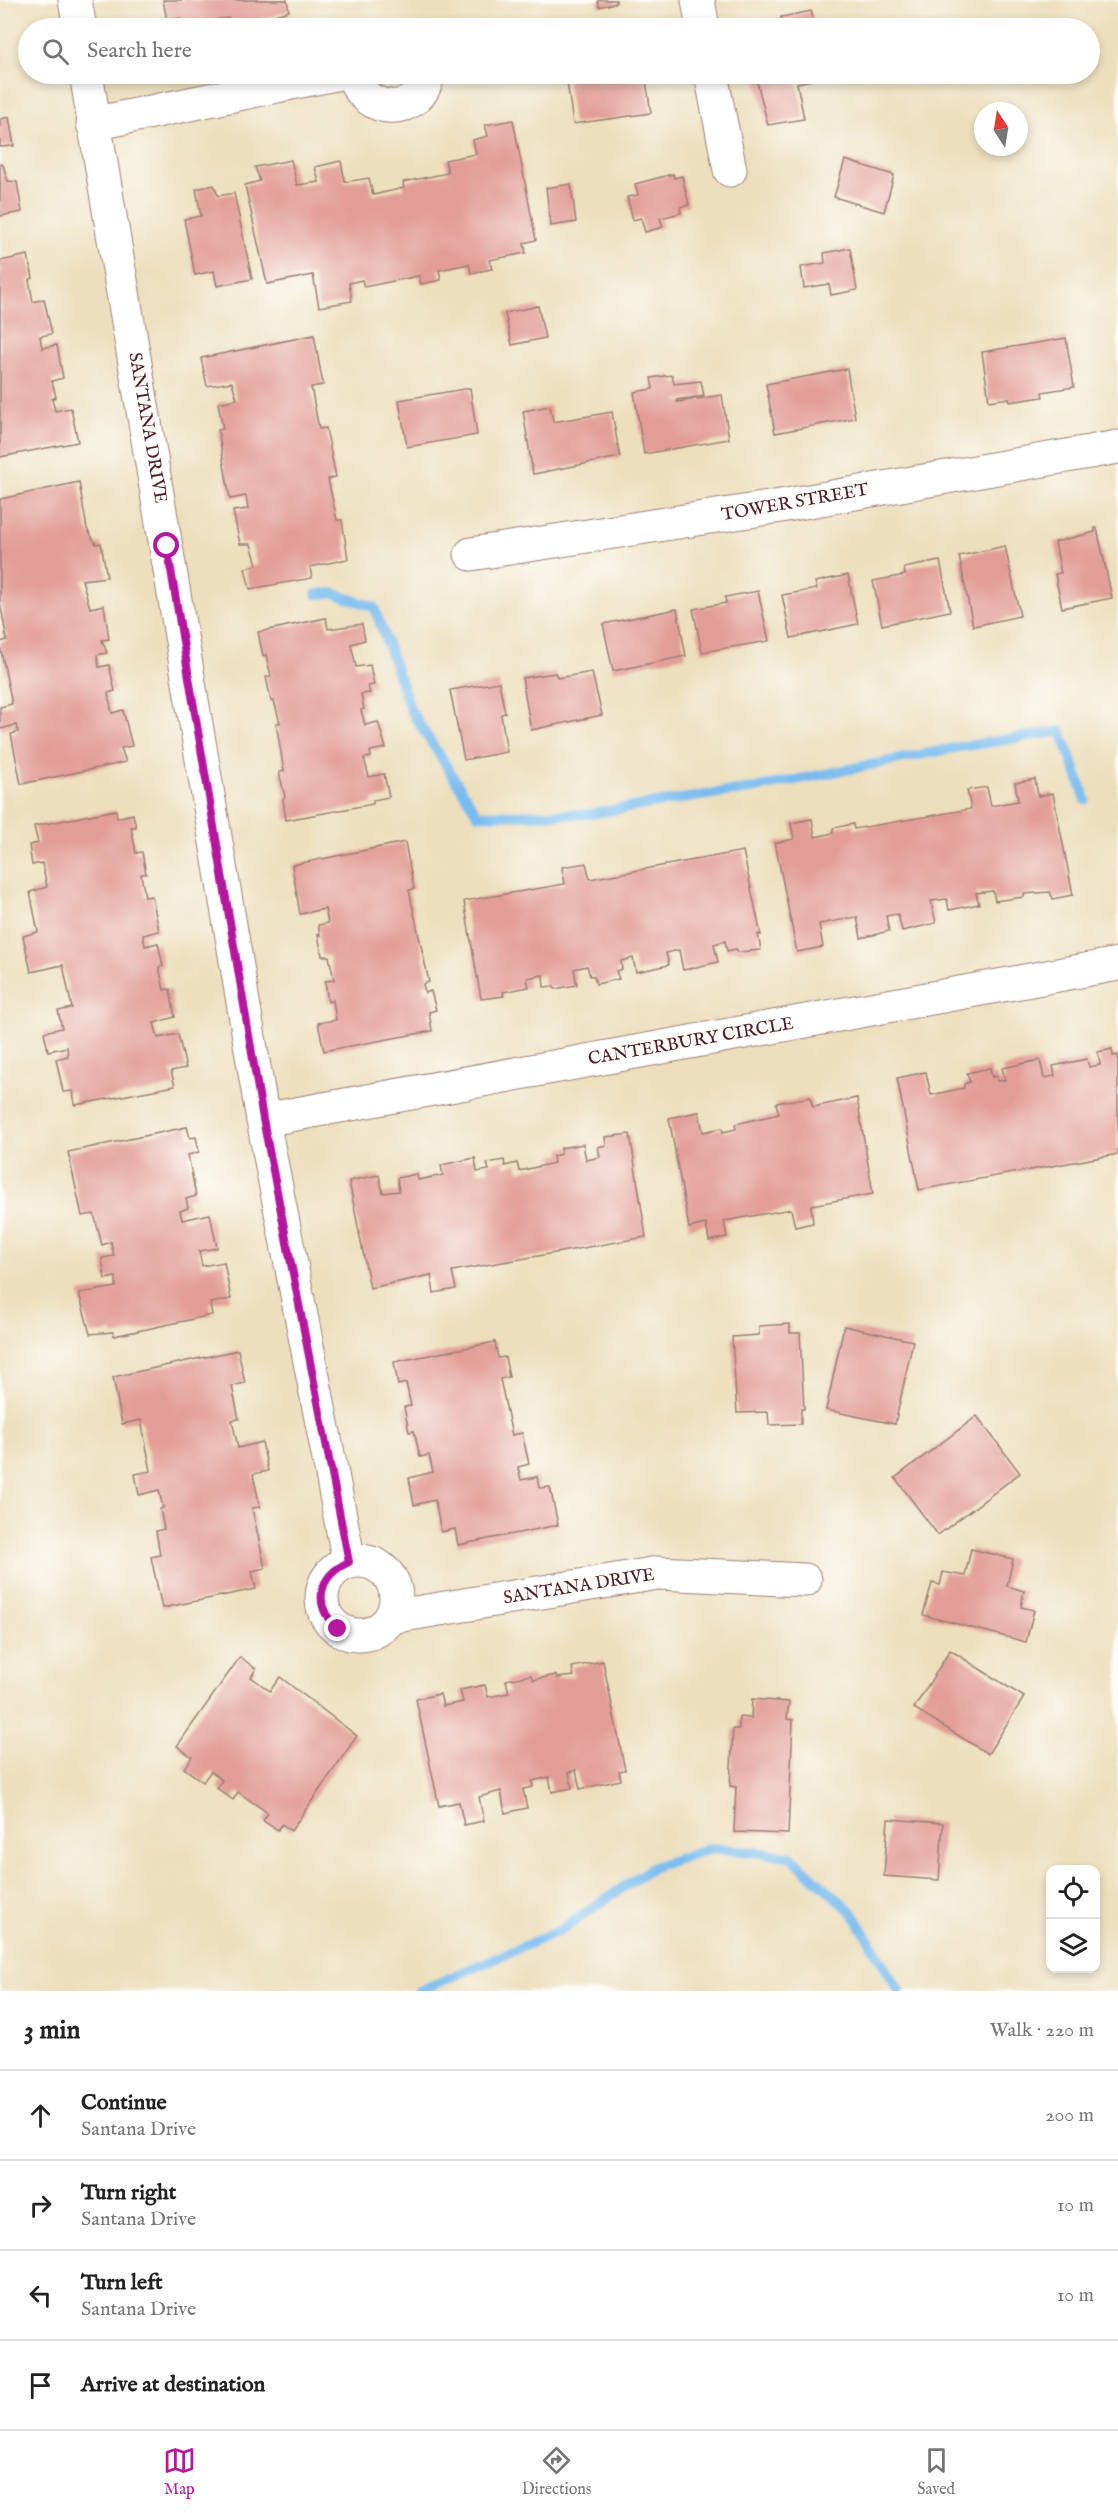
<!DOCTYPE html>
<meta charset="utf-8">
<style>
body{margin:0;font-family:"IM FELL English",serif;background:#f6f6f6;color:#222}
.controls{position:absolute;right:18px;bottom:18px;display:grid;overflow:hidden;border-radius:12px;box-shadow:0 3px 9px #0003}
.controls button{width:54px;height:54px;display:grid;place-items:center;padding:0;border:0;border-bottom:2px solid #e0e0e0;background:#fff;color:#222;font:30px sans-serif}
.compass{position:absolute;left:974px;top:102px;width:54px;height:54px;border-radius:50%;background:#fff;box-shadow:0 3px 9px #0003;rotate:348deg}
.stop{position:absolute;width:18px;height:18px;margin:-14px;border:4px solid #b5179e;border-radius:50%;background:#fff}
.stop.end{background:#b5179e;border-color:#fff;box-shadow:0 2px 6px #0008}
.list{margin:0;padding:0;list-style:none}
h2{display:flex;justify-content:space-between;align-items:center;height:78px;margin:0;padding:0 24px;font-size:26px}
h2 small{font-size:20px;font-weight:400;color:#767676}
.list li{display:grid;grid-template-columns:39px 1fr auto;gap:18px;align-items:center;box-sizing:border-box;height:90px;padding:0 24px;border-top:2px solid #e0e0e0}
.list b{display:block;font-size:22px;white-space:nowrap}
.list p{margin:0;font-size:20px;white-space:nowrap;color:#767676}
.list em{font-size:20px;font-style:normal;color:#767676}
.icon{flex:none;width:33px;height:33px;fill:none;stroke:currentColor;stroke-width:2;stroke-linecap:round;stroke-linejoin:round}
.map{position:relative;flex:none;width:1118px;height:1991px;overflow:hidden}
.search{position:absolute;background:#fff;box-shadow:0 3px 9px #0003;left:18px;right:18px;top:18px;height:66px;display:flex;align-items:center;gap:15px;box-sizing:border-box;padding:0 21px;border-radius:33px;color:#767676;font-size:22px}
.sheet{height:438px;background:#fff}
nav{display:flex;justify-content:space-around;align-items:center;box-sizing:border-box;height:84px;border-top:2px solid #e0e0e0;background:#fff;font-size:16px;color:#767676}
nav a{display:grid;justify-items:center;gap:3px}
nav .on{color:#b5179e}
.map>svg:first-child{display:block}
</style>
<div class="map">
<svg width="1118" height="1991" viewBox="0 0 1118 1991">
<rect width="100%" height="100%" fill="#fdfcf7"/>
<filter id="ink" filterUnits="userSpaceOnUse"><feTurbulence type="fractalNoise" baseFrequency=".0167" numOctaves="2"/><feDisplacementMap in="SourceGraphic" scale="12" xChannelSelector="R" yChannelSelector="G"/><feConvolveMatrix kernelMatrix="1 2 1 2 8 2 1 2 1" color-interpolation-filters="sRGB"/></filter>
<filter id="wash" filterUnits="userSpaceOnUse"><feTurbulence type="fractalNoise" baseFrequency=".008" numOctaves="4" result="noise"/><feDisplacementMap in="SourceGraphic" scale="24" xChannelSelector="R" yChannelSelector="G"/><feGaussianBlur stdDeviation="1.35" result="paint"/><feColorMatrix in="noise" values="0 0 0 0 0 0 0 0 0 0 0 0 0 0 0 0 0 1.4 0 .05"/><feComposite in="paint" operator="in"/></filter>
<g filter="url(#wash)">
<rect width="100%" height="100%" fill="#eddfbe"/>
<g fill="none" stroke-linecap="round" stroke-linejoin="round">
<g stroke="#79bcef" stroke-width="10">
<path d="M316 594 333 593 374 607 411 711 478 815 589 814 725 792 741 791 954 748 1061 731 1086 800"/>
<path d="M419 1991 559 1931 653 1867 712 1848 790 1856 853 1913 899 1991"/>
</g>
</g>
<g id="blocks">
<g fill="#e29e96">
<path d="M163 0H287L289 11 231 28 229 18 218 19 219 28H182L180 18 167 21Z"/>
<path d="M598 0H616V3L599 7Z"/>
<path d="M811 11 816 28H783L781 17Z"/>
<path d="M566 74H645L651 113 573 124Z"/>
<path d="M755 74H829L830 76 797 83 804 119 768 125Z"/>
<path d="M9 117 14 146 0 147V119Z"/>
<path d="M513 120 536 240 524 243 526 253 489 260 492 269 471 273 469 264 439 270 441 280 421 284 419 276 364 287 362 280 349 283 352 301 319 307 313 275 267 284 245 185 260 181 255 167 291 160 297 185 319 182 315 167 341 161 345 182 369 178 373 195 404 188 403 182 448 173 445 160 476 154 473 140 488 136 485 125Z"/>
<path d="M845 160 894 175 884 212 834 197Z"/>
<path d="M0 164 3 165 8 181 17 182 22 212 0 216Z"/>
<path d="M673 174 674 178 682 176 689 205 680 207 681 213 660 218 663 227 645 232 641 218 633 220 627 197 638 195 635 184Z"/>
<path d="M571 184 576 222 551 226 546 188Z"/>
<path d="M214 185 218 196 234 193 252 279 217 286 214 271 195 275 184 219 201 216 196 189Z"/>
<path d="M850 248 857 290 831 295 829 284 804 288 801 267 825 263 824 253Z"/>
<path d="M28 255 33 278 29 280 33 302 44 299 52 334 40 336 42 348 57 345 63 378 52 381 56 397 52 399 55 411 71 408 78 442 0 457V261Z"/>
<path d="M538 306 545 338 512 345 505 313Z"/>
<path d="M314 335 323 385 311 387 319 429 326 428 336 477 328 479 337 520H342L348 559 310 567 312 578 250 589 245 568 257 565 251 544H240L233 511 248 509 246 496 230 499 218 430 223 429 218 403 237 399 232 382 207 386 201 358Z"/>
<path d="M1066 338 1074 387 1042 392 1043 397 1010 402 1009 398 989 401 982 352Z"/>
<path d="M847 369 855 418 775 433 766 384Z"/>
<path d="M672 375 674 384 701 381 704 396 677 400V402L722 395 729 439 644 454 634 392 653 389 651 378Z"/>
<path d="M470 388 477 435 407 447 399 400Z"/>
<path d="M550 406 553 422 612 412 620 457 533 474 523 411Z"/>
<path d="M79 482 87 529 96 544 101 543 107 577 82 580 90 608 104 605 109 639 102 640 107 653 97 655 99 667 109 665 115 691 108 693 112 713 123 710 132 746 121 748 126 762 21 784 11 734 18 732 16 725 0 729V707L12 704 0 646V642L7 640 0 602V499Z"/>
<path d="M1095 528H1097L1112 598 1062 608 1055 574 1061 573 1055 542 1095 532Z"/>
<path d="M1005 546 1020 616 973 626 959 556Z"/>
<path d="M940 561 950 611 882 625 873 581 905 575 904 568Z"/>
<path d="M848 575 858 624 791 638 782 595 817 589 815 582Z"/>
<path d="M758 591 769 641 702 652 693 609 726 603 725 597Z"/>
<path d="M677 609 686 656 613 671 603 624Z"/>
<path d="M326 618 328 629 362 624 365 640 351 644 356 667 370 665 374 685 368 686 370 693 361 694 364 709 361 710 365 725 378 722 386 748 370 751 371 757 364 758 369 777 384 774 389 797 373 800V804L286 820 283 799 285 797 279 772 284 771 276 723H280L274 701H271L266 677 271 676 266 655 263 656 258 632Z"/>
<path d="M592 672 602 715 531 730 522 678 555 673 558 678Z"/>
<path d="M499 682 505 713 501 714 507 752 464 760 450 690Z"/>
<path d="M1035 779 1038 796 1053 793 1073 895 1053 899 1050 892 1024 894V897L995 901 993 891 976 893 979 904 949 910 947 899 931 901 936 923 902 931 898 914 886 916 889 931 861 938 857 917 819 924 823 947 797 952 775 843 794 839 791 823 812 819 815 837 833 833V828L853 824 854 829 971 809 967 790 987 787 991 806 1018 801 1015 783Z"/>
<path d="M116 810 117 818 133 814 136 827H131L136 853 142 852 146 874H141L145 897 152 896 159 931 143 935 145 946 158 943 163 966 159 967 164 990 170 989 175 1017 154 1023 158 1038 178 1034 186 1068 171 1071 175 1086 75 1105 73 1091 63 1092 56 1059 68 1056 67 1047 48 1051 44 1032 62 1028 58 1011 72 1008 63 965 31 972 23 936 38 932 30 892 47 887 42 863 32 865 29 845 38 843 34 826Z"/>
<path d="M405 842 414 889 409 890 429 982 423 984 425 993 431 991 436 1010 429 1012 432 1031 324 1051 318 1023 336 1020 333 1000 328 1002 325 981 334 980 329 956H322L318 934 320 935 318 925 328 923 325 909 300 914 292 865Z"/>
<path d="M743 851 761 935 758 934 761 950 738 952 736 949 727 951 725 941 714 944 718 962 683 970 679 950 666 953 669 965 636 972 633 958 621 961 622 969 616 971 619 979 596 984 594 976H590L587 966 574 969 577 985 555 989 554 986 544 987 543 975 527 978 529 987 503 992 504 996 481 999 464 901 565 884 562 867 586 863 590 879Z"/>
<path d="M1112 1049 1113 1056 1118 1055V1154L919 1190 897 1078 926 1072 931 1095 964 1088V1084L970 1082 967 1073 990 1068 992 1077 997 1076V1081L1005 1080 1002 1068 1040 1060 1044 1078 1055 1076 1053 1066 1087 1059 1089 1067 1100 1065 1098 1052Z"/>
<path d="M810 1097 813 1107 857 1098 873 1194 811 1205 813 1223 795 1227 791 1209 724 1221 727 1237 709 1241 706 1224 689 1228 669 1118 699 1112 703 1132 722 1128 723 1132 736 1129 735 1124 779 1114 776 1103Z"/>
<path d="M187 1127 190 1138 196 1137 199 1152 188 1155 196 1196 186 1199 188 1208 180 1211 182 1220 210 1214 217 1248 199 1251 202 1266 224 1262 231 1299 210 1303 212 1315 114 1336 113 1332 90 1334 79 1293 116 1287V1277L105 1279 102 1258 114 1256 111 1242 102 1245 94 1214 82 1216 68 1152Z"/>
<path d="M630 1134 646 1237 452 1271 456 1289 434 1293 431 1275 370 1288 349 1181 379 1175 383 1193 399 1191 397 1178 417 1174 418 1180 443 1175 441 1165 475 1158 477 1172 489 1170 487 1163 504 1160 505 1166 517 1163 519 1171 554 1163 553 1156 561 1154V1148L583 1144 586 1160 600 1157 598 1147 606 1145 605 1137Z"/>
<path d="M790 1324V1333H800L804 1409H801V1424L769 1425 768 1412 737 1413 732 1337 759 1335V1326Z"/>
<path d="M844 1326 913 1341 895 1424 826 1410Z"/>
<path d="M495 1342 498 1358 505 1357 509 1377 500 1379 512 1435 522 1433 529 1464 518 1467 521 1480 537 1477 539 1488 550 1487 558 1525 458 1545 455 1529 441 1532 435 1500 414 1505 409 1478 433 1472 429 1455 420 1457 414 1431 409 1432 404 1407 411 1406 406 1383 398 1385 394 1362Z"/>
<path d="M238 1350 245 1383 232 1386 239 1419 232 1420 238 1448 262 1442 268 1471 253 1474 260 1507 252 1508 265 1568 252 1571 256 1589 162 1608 151 1557 160 1555 156 1531 164 1529 160 1509 163 1508 159 1490 139 1495 135 1474 151 1471 141 1420 122 1424 113 1377Z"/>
<path d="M977 1416 1020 1473 938 1535 895 1478Z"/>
<path d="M971 1549 1013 1559 1007 1586 1024 1591 1021 1607 1034 1610 1026 1642 923 1615 932 1583 940 1585 943 1572 965 1576Z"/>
<path d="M950 1650 1024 1697 988 1754 914 1708Z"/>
<path d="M240 1657 256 1669 251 1677 270 1691 280 1677 357 1736 291 1831 282 1824 278 1830 263 1821 268 1813 238 1792 233 1800 217 1788 222 1780 211 1771 203 1782 184 1768 192 1757 177 1746Z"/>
<path d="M603 1661 625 1770 619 1771 621 1780 580 1789 576 1770 569 1772 572 1788 552 1792 549 1777 532 1781 533 1787 523 1789 527 1808 505 1813 501 1791 479 1797 484 1821 464 1825 459 1802 439 1806 416 1699 440 1694 443 1706 463 1702 460 1690 485 1685 488 1697 509 1693 506 1680 531 1675 533 1680 556 1675 557 1678 574 1676 572 1667Z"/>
<path d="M752 1699 789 1702 787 1719 793 1720 788 1834 734 1832 736 1787 730 1786 733 1729H739V1717L751 1718Z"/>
<path d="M888 1819 943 1823 939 1880 884 1876Z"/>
</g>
</g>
</g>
<g filter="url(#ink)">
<use href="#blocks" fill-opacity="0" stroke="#9c7f74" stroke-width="1.5"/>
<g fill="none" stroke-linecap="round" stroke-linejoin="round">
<defs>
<g id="street">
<path d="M75 0 80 28"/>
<path d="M698 0 703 28"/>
<path d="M86 74 263 1120 349 1562"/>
<path d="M353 74C363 116 421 118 428 74"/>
<path d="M711 74 730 170"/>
<path d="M93 124 335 74"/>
<path d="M471 554 775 507 1118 447"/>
<path d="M263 1120 1118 964"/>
<circle cx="359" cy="1598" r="37"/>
<path d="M391 1617 658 1573 805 1580"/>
</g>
</defs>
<use href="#street" stroke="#9c7f74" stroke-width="35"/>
<use href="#street" stroke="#fff" stroke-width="33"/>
</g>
</g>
<g fill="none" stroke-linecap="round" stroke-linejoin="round" filter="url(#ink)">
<path stroke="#b5179e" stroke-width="8" d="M167 546 263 1119 349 1562C318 1576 312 1605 338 1629"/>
</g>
<g text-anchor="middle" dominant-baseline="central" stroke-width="4.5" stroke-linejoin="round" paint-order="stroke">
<g font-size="18" fill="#4a1f2b" stroke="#fdfcf7">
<text transform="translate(147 428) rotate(80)">SANTANA DRIVE</text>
<text transform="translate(795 503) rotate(-10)">TOWER STREET</text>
<text transform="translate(691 1042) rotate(-10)">CANTERBURY CIRCLE</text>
<text transform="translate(579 1587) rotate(-9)">SANTANA DRIVE</text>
</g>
</g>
</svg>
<div class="controls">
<button><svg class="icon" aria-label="locate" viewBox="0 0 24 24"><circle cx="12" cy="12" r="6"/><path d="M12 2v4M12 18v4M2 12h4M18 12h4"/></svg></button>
<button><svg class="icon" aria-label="layers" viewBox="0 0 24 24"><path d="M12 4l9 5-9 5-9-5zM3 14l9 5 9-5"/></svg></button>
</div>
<svg class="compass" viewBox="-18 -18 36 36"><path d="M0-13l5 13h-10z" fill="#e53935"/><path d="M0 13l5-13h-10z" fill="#767676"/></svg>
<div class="stop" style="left:167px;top:546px"></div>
<div class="stop end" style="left:338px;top:1629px"></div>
<div class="search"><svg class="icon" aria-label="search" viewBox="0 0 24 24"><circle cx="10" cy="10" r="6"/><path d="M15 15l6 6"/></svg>Search here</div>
</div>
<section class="sheet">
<h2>3 min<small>Walk · 220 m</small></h2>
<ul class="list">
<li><svg class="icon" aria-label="ahead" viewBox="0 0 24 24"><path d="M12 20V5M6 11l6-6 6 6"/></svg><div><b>Continue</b><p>Santana Drive</p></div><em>200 m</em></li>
<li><svg class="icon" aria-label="right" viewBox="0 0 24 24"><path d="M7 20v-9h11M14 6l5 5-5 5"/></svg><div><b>Turn right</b><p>Santana Drive</p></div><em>10 m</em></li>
<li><svg class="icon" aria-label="left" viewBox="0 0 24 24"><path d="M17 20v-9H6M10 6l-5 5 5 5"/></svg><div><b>Turn left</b><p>Santana Drive</p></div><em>10 m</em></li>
<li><svg class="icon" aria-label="arrive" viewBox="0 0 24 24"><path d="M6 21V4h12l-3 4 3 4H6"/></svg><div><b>Arrive at destination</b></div></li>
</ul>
</section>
<nav>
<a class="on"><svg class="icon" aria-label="map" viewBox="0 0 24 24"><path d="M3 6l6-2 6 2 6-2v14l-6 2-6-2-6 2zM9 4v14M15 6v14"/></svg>Map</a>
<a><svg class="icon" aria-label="directions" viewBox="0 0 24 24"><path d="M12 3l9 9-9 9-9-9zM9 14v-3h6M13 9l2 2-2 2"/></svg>Directions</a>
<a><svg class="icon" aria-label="saved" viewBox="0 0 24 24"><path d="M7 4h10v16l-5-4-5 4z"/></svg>Saved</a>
</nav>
